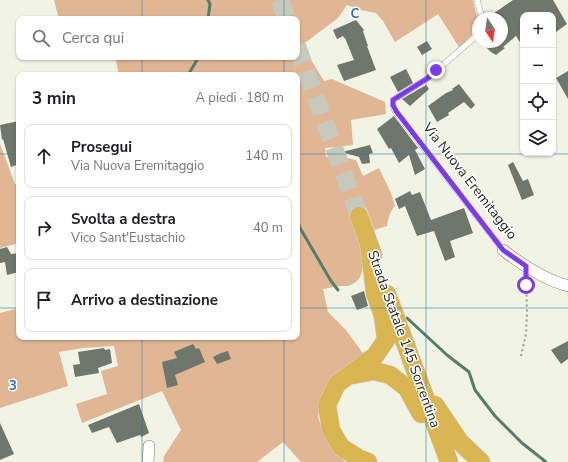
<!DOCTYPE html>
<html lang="it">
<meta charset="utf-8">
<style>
body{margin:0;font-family:"Nunito Sans",sans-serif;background:#f6f6f6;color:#202124}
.controls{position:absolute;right:12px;top:12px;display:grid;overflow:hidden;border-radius:8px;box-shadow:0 1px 3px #0004}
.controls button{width:36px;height:36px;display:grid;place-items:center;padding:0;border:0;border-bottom:1px solid #e0e0e0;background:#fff;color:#202124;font:20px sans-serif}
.compass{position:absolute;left:472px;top:12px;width:36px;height:36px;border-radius:50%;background:#fff;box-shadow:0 1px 3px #0004;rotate:167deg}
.stop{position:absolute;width:12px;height:12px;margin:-9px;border:3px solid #7c3aed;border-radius:50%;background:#fff}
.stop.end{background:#7c3aed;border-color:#fff;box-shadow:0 1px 4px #0008}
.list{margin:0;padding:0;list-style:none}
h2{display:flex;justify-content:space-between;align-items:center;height:52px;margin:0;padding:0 16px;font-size:17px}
h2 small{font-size:13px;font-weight:400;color:#757577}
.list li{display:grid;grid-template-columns:26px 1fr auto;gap:12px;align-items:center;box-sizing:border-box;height:64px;margin:0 8px 8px;padding:0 8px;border:1px solid #e0e0e0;border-radius:8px}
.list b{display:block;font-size:15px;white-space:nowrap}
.list p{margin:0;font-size:13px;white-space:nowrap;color:#757577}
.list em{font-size:13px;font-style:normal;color:#757577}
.icon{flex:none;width:22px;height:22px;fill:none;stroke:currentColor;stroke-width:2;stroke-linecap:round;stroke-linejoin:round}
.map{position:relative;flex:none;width:568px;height:462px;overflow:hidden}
.search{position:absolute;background:#fff;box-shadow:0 1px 3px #0004;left:16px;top:16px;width:284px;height:44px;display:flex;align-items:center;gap:10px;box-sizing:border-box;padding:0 14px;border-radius:8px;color:#757577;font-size:15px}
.panel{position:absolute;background:#fff;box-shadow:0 1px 3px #0004;left:16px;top:72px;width:284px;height:268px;border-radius:8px}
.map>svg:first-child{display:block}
</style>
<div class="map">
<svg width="568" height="462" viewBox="0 0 568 462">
<rect width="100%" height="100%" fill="#f1f3e5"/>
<g fill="#e0b694">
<path d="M54 0H473C480 29 482 27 459 47L438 14 395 42 383 21 376 13 361 10 347 5 338 18 302 45 324 81 332 79 385 102 386 114 351 120 353 145 325 148 326 157H343L356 160 363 176 379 168 391 193 395 206C390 211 388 219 387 226L374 230 366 207 354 212C351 232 379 277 348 286 345 286 342 286 339 286 334 287 328 288 323 289L328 312 346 330 362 352 368 355 322 400 318 417 323 432 333 449 345 462H301L283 442 257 462H163L164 456 181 430 162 391 82 423 76 404 107 394 101 371 118 366 114 346 83 348 59 352 68 386 0 408V313L19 308V337H297V75H119L115 57H297V19H59Z"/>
<path d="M0 144 15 184H19V243L0 248Z"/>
</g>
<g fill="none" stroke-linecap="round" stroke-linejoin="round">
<g stroke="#567c6a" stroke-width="3">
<path d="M208 19 210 4 208 0"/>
<path d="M188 75 197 60 196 57"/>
<path d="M297 219 300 228 331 281 338 290"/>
<path d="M407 318 447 355 469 372 475 390 495 416 522 443 546 462"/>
</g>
</g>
<g fill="#6f776c">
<path d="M513 0H553L567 24 556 32 555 31 553 32V15H523V47L516 36 503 47 505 48 496 55 491 52 481 42H502V18H487Z"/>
<path d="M356 20 364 30 363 31 368 46H367L376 70 344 81 337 65 354 60 345 38H344L343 36 337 39 333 30Z"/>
<path d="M427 41 432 49 422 55 417 47Z"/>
<path d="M406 69 413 83 398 92 390 77Z"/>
<path d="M568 71V99L556 78Z"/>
<path d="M459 84 475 105 471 109 464 102 448 113 449 115 437 122 428 106 446 93 453 90 452 89Z"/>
<path d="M426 85 429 89 410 106 402 99Z"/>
<path d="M394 116 418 148 415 150 425 169 415 175 409 155 399 163 391 148 389 149 377 129Z"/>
<path d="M19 121V164L11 167 3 139 2 140 0 125Z"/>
<path d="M370 145 373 153 369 154 370 163 362 164 359 157 342 152Z"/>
<path d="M513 162 523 181 528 179 534 195 522 200 508 165Z"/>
<path d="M410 191 412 195 420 192 431 220 464 208 473 233 450 241 455 257 445 261 434 231 417 236 405 206 399 209 395 199Z"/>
<path d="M7 247 11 254 19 253V272L7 275 5 262 0 263V249Z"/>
<path d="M364 291 368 306 357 310 351 296Z"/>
<path d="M568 341V359L561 364 551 350Z"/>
<path d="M193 344 196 349 199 348 205 362 175 375 178 385 167 388 162 362 177 358 174 352Z"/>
<path d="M104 348 105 350 110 349 112 363 98 368 99 373 75 377 73 365 80 364 78 352Z"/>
<path d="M228 351 231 359 217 364 213 357 221 353Z"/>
<path d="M139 404 149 433 141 437 140 435 117 443 109 427 92 433 88 425Z"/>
<path d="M0 423 14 454 0 460Z"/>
</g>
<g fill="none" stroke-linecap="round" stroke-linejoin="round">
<g stroke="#c7c9bd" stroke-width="18" stroke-dasharray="18 9" stroke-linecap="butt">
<path d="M280 0 287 19"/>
<path d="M297 46 359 216"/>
</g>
<defs>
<g id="service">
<path d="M477 0 482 18"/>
<path d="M478 33 473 39 428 78 393 100V105L395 111 503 250"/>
</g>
<g id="minor">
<path d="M503 250C521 264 546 280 568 286"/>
<path d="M148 462 149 446"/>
</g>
<g id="trunk">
<path d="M359 216 373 255"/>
<path d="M387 294 449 462"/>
<path d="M353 375 374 371 390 375 407 388 421 414"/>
<path d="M435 405 460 442 481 462"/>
<path d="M368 462 360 459 341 447 331 430 327 405 337 384 375 356 386 340 383 316 375 293 369 244"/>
</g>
</defs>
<use href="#service" stroke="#747669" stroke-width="6"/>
<use href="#minor" stroke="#747669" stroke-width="12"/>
<use href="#trunk" stroke="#d2d3d2" stroke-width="19"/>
<path stroke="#9a9c92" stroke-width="2" stroke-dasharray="2 3" stroke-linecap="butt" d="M521 356 526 334 527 313 526 277"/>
<use href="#service" stroke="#fff" stroke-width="5.5"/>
<use href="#minor" stroke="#fff" stroke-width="11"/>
<use href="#trunk" stroke="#dab653" stroke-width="18"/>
</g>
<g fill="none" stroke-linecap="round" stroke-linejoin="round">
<path stroke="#7c3aed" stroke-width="5" d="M436 70 428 78 393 100V105L396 111 503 250 526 266V285"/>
</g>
<path fill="none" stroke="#2871a5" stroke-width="1" stroke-opacity="0.55" d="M142 0V19M284 0V19M426 0V462M142 57V75M284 57V75M0 154H19M297 154H568M0 308H19M297 308H568M142 337V462M284 337V462"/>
<g text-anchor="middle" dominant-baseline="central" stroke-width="3" stroke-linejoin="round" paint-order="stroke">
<g font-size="14" fill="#20211c" stroke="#fff">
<text transform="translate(470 181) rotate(52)">Via Nuova Eremitaggio</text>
<text transform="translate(404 339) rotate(70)">Strada Statale 145 Sorrentina</text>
</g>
</g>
<g font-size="13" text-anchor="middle" font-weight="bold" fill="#2871a5" stroke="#fff" stroke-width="3" stroke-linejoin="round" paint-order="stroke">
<text x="355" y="18">C</text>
<text x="13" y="390">3</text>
</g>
</svg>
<div class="controls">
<button>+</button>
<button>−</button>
<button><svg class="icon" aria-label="locate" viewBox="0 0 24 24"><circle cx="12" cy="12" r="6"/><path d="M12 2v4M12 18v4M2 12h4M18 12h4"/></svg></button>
<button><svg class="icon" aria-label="layers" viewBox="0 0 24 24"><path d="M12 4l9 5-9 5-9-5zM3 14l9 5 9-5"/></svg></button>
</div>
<svg class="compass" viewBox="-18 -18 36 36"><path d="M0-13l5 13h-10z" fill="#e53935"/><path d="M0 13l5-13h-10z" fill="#757577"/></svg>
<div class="stop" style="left:526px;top:285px"></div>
<div class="stop end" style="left:436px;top:70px"></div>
<div class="search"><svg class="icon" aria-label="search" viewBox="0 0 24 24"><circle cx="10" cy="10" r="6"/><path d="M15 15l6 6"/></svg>Cerca qui</div>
<section class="panel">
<h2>3 min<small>A piedi · 180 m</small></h2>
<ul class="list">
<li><svg class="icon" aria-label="ahead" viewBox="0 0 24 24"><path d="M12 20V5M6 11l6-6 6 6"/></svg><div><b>Prosegui</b><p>Via Nuova Eremitaggio</p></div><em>140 m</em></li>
<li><svg class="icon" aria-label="right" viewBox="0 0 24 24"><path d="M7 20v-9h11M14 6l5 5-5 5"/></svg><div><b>Svolta a destra</b><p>Vico Sant'Eustachio</p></div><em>40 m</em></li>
<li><svg class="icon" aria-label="arrive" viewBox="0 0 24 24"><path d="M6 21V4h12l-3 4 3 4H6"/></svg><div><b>Arrivo a destinazione</b></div></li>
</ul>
</section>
</div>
